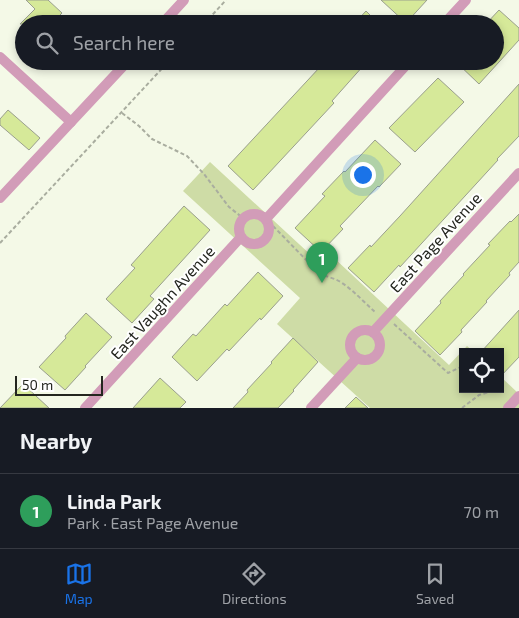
<!DOCTYPE html>
<meta charset="utf-8">
<style>
body{margin:0;font-family:"Exo 2",sans-serif;background:#242831;color:#f1f3f6}
.controls{position:absolute;right:15px;bottom:15px;display:grid;overflow:hidden;border-radius:0px;box-shadow:0 2px 8px #0003}
.controls button{width:45px;height:45px;display:grid;place-items:center;padding:0;border:0;border-bottom:1px solid #363941;background:#171b24;color:#f1f3f6;font:25px sans-serif}
.scale{position:absolute;left:15px;bottom:12px;width:88px;box-sizing:border-box;padding-left:5px;border:2px solid #24261f;border-top:0;font-size:14px;line-height:18px;white-space:nowrap;color:#24261f;-webkit-text-stroke:4px #fff;paint-order:stroke}
.you{position:absolute;left:362px;top:174px;width:18px;height:18px;margin:-12px;border:4px solid #fff;border-radius:50%;background:#1a73e8;box-shadow:0 0 0 8px #1a73e833}
.badge{display:grid;place-items:center;width:32px;height:32px;border-radius:50%;background:#1a73e8;color:#fff;font-size:16px;font-weight:700}
.pin{position:absolute;translate:-50% -41px;filter:drop-shadow(0 1px 2px #0008)}
.pin::after{content:'';position:absolute;top:26px;width:18px;height:15px;background:inherit;clip-path:polygon(0 0,100% 0,50% 100%)}
.list{margin:0;padding:0;list-style:none}
h2{display:flex;justify-content:space-between;align-items:center;height:65px;margin:0;padding:0 20px;font-size:21px}
h2 small{font-size:16px;font-weight:400;color:#9ea1a6}
.list li{display:grid;grid-template-columns:32px 1fr auto;gap:15px;align-items:center;box-sizing:border-box;height:75px;padding:0 20px;border-top:1px solid #363941}
.list b{display:block;font-size:19px;white-space:nowrap}
.list p{margin:0;font-size:16px;white-space:nowrap;color:#9ea1a6}
.list em{font-size:16px;font-style:normal;color:#9ea1a6}
.icon{flex:none;width:28px;height:28px;fill:none;stroke:currentColor;stroke-width:2;stroke-linecap:round;stroke-linejoin:round}
.map{position:relative;flex:none;width:519px;height:408px;overflow:hidden}
.search{position:absolute;background:#171b24;box-shadow:0 2px 8px #0003;left:15px;right:15px;top:15px;height:55px;display:flex;align-items:center;gap:12px;box-sizing:border-box;padding:0 18px;border-radius:28px;color:#9ea1a6;font-size:19px}
.sheet{height:140px;background:#171b24}
nav{display:flex;justify-content:space-around;align-items:center;box-sizing:border-box;height:70px;border-top:1px solid #363941;background:#171b24;font-size:14px;color:#9ea1a6}
nav a{display:grid;justify-items:center;gap:2px}
nav .on{color:#1a73e8}
.map>svg:first-child{display:block}
</style>
<div class="map">
<svg width="519" height="408" viewBox="0 0 519 408">
<rect width="100%" height="100%" fill="#f4f9e7"/>
<path fill="#cedca6" d="M210 162 325 268 334 258 449 365 467 346 474 352H463V389H500V376L519 394V408H370L277 324 300 298 183 191Z"/>
<g fill="#d6e999" stroke="#9a9f8e">
<path d="M26 0H48L62 13 51 24H20L35 9Z"/>
<path d="M381 0H427L406 23Z"/>
<path d="M499 10 519 28V40L479 84 455 61H495V24H486Z"/>
<path d="M366 11 379 24H354Z"/>
<path d="M313 61H360L364 65 332 101 334 103 253 190 228 166 320 67Z"/>
<path d="M438 78 464 102 415 152 389 128Z"/>
<path d="M519 84V136L497 159 498 160 400 267 399 265 374 292 348 268 370 245 371 247 400 216Z"/>
<path d="M8 110 40 138 29 150 0 125V119Z"/>
<path d="M375 140 401 164 379 187 378 186 340 226 343 229 321 252 295 228 325 196 322 194 344 171 345 172Z"/>
<path d="M184 206 210 230 150 296 154 299 132 323 106 299 135 268 131 265Z"/>
<path d="M519 214V262L509 273 510 275 486 301 487 302 461 330 462 332 440 355 415 331 441 303 440 301 464 275 463 274 490 245 488 244 510 221 511 222Z"/>
<path d="M258 272 283 296 261 320 260 318 229 351 227 349 197 381 172 357 193 334 196 336 225 304 227 306Z"/>
<path d="M519 310V357L500 377V352H481Z"/>
<path d="M86 313 112 337 85 366 86 367 65 390 39 367 66 338 65 336Z"/>
<path d="M293 338 318 362 293 390 294 391 278 408H233L248 392 247 390 272 363 271 362Z"/>
<path d="M160 378 186 402 180 408H133Z"/>
<path d="M23 384 49 408H0Z"/>
<path d="M356 397 368 408H345Z"/>
</g>
<g fill="none" stroke-linecap="round" stroke-linejoin="round">
<g stroke="#a9ad9f" stroke-width="2" stroke-dasharray="4 2.5" stroke-linecap="butt">
<path d="M204 24 226 0"/>
<path d="M122 113 139 126 152 139 187 156 204 174 229 207 243 218"/>
<path d="M273 226 317 271C326 278 334 277 342 283 354 291 365 303 375 312"/>
<path d="M0 243 169 61"/>
<path d="M394 324 448 373 463 366"/>
<path d="M500 388 501 389"/>
<path d="M462 408 479 395 499 389"/>
</g>
<g stroke="#d29cb8" stroke-width="10">
<path d="M162 24 184 0"/>
<path d="M444 24 466 0"/>
<path d="M0 57 71 122"/>
<path d="M0 198 128 61"/>
<circle cx="254" cy="229" r="15"/>
<path d="M266 219 410 61"/>
<circle cx="365" cy="345" r="15"/>
<path d="M373 332 519 173"/>
<path d="M85 408 241 237"/>
<path d="M311 408 357 358"/>
<path d="M508 408 519 396"/>
</g>
</g>
<g text-anchor="middle" dominant-baseline="central" stroke-width="4" stroke-linejoin="round" paint-order="stroke">
<g font-size="16" fill="#24261f" stroke="#fff">
<text transform="translate(435 242) rotate(-48)">East Page Avenue</text>
<text transform="translate(162 302) rotate(-48)">East Vaughn Avenue</text>
</g>
</g>
</svg>
<div class="controls">
<button><svg class="icon" aria-label="locate" viewBox="0 0 24 24"><circle cx="12" cy="12" r="6"/><path d="M12 2v4M12 18v4M2 12h4M18 12h4"/></svg></button>
</div>
<div class="scale">50 m</div>
<div class="you"></div>
<div class="pin badge" style="left:322px;top:283px;background:#2e9e5b">1</div>
<div class="search"><svg class="icon" aria-label="search" viewBox="0 0 24 24"><circle cx="10" cy="10" r="6"/><path d="M15 15l6 6"/></svg>Search here</div>
</div>
<section class="sheet">
<h2>Nearby<small></small></h2>
<ul class="list">
<li><span class="badge" style="background:#2e9e5b">1</span><div><b>Linda Park</b><p>Park · East Page Avenue</p></div><em>70 m</em></li>
</ul>
</section>
<nav>
<a class="on"><svg class="icon" aria-label="map" viewBox="0 0 24 24"><path d="M3 6l6-2 6 2 6-2v14l-6 2-6-2-6 2zM9 4v14M15 6v14"/></svg>Map</a>
<a><svg class="icon" aria-label="directions" viewBox="0 0 24 24"><path d="M12 3l9 9-9 9-9-9zM9 14v-3h6M13 9l2 2-2 2"/></svg>Directions</a>
<a><svg class="icon" aria-label="saved" viewBox="0 0 24 24"><path d="M7 4h10v16l-5-4-5 4z"/></svg>Saved</a>
</nav>
